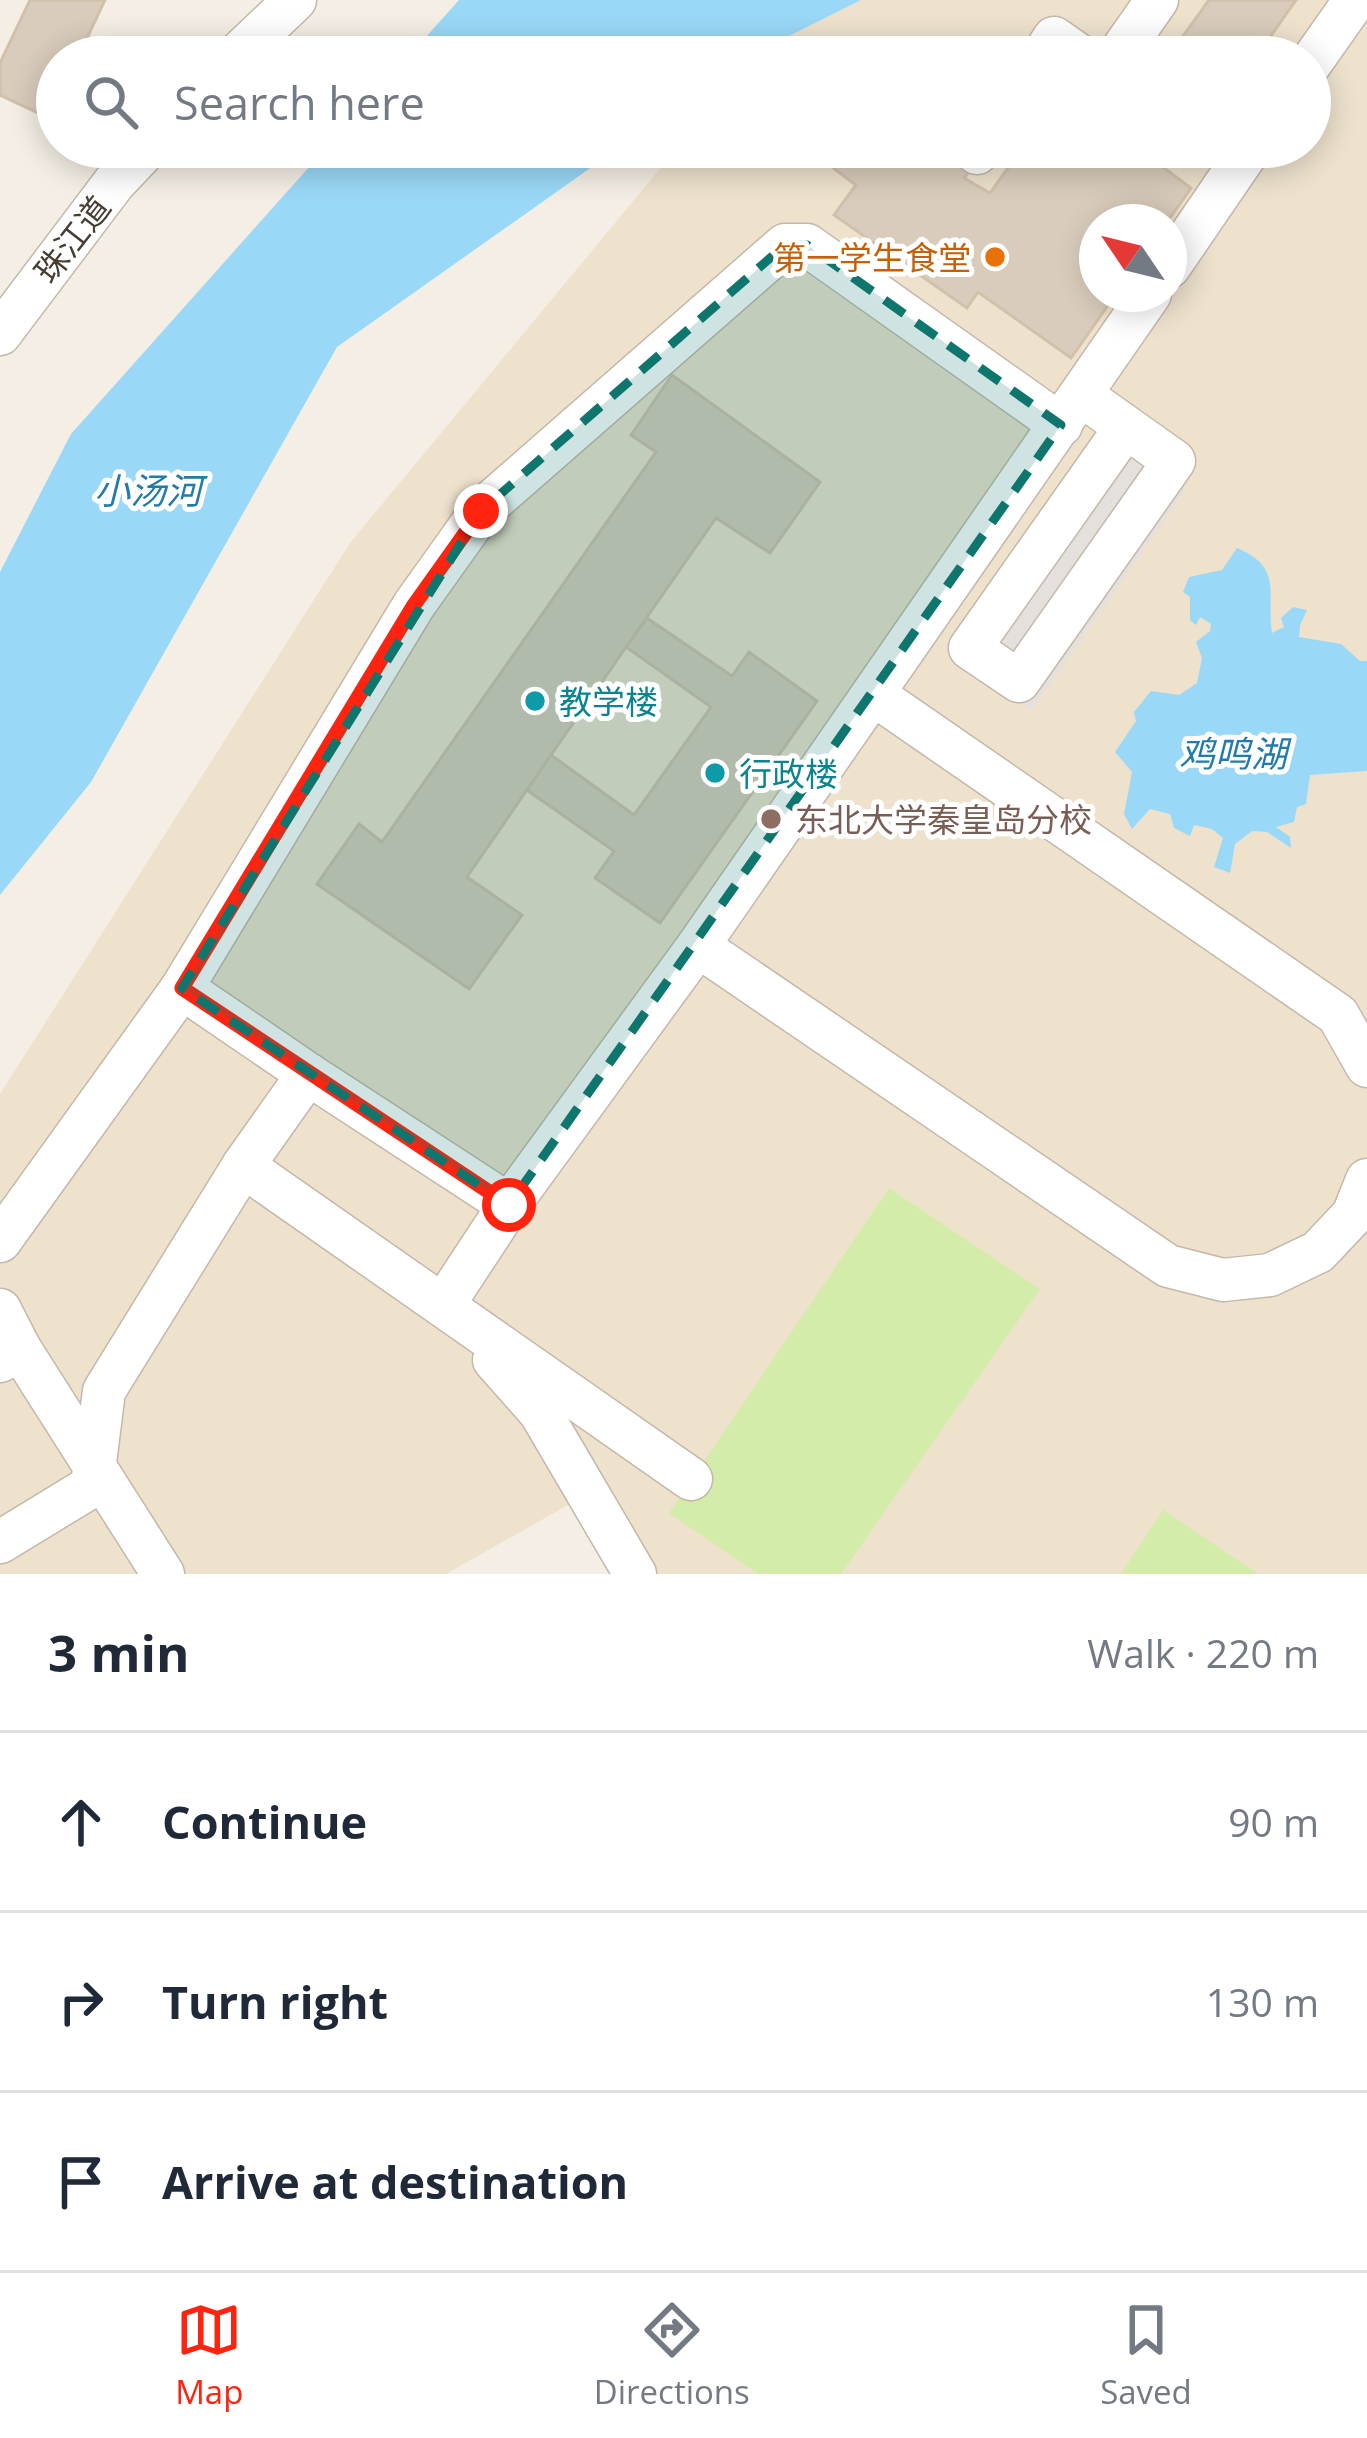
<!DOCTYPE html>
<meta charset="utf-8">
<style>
body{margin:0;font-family:"Open Sans","Noto Sans SC",sans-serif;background:#f6f6f7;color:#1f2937}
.compass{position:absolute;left:1079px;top:204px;width:108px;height:108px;border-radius:50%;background:#fff;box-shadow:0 6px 30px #0003;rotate:305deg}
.stop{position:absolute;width:36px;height:36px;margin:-27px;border:9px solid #ff2310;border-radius:50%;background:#fff}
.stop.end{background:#ff2310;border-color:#fff;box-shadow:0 3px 12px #0008}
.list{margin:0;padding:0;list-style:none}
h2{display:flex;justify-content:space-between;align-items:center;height:156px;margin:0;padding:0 48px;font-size:51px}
h2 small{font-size:39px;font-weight:400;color:#747a83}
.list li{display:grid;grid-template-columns:78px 1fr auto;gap:36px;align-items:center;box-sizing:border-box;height:180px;padding:0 48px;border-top:3px solid #e0e1e3}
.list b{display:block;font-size:45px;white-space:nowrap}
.list em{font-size:39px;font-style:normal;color:#747a83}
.icon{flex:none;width:66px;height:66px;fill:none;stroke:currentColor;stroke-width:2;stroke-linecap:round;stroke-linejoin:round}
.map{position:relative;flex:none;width:1367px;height:1574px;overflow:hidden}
.search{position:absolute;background:#fff;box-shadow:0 6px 30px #0003;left:36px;right:36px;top:36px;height:132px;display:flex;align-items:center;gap:30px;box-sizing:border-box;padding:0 42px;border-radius:66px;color:#747a83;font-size:45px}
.sheet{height:696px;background:#fff}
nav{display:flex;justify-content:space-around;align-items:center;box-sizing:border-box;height:168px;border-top:3px solid #e0e1e3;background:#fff;font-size:33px;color:#747a83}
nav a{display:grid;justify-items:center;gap:6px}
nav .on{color:#ff2310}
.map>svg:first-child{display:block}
</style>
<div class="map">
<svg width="1367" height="1574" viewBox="0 0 1367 1574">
<rect width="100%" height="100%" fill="#f4eee4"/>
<path fill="#eee2cd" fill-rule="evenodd" d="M844 0H1367V1574H617L577 1500 446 1574H0V1094L350 543 678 147H1310V57H753L766 41ZM1097 222H1169V294H1097Z"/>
<g fill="#d3eca9">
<path d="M889 1188 1040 1289 841 1574H758L669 1513Z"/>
<path d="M1163 1510 1258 1574H1121Z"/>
</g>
<path fill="#e4e1dd" d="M1099 427 1186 489 1032 710 944 648Z"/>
<g fill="#9ad8f7">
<path d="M459 0H861L747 57H408Z"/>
<path d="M327 147H620L337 347 91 782 0 895V572L71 434Z"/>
<path d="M1237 548C1284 568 1266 593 1272 633L1284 627 1281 618 1293 607 1307 610 1300 625 1299 637 1341 644 1360 661H1367V771L1310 775 1306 804 1297 807 1294 822 1276 827 1290 837 1291 848 1267 832 1252 831 1235 844 1230 873 1214 867 1223 838 1212 829 1194 825 1190 836 1174 828 1170 814 1150 809 1132 829 1124 814 1132 772 1115 752 1136 721 1134 712 1151 691 1179 695 1197 683 1202 658 1196 642 1210 631 1211 624 1200 617 1196 625 1190 620V597L1183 592 1189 577 1222 570Z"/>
</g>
<g fill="#d9ccbc" stroke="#d2c0ab" stroke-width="3">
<path d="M30 0H105L78 57H57V102L49 118 0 95V63Z"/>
<path d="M1209 0H1296L1256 57H1168Z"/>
<path d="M811 147H944L973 167 964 178 990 193 1023 147H1136L1191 188 1167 222H1097V294H1116L1071 358 978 292 967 308 834 215 856 185 809 150Z"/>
<path d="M672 375 820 482 770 553 716 518 551 755 467 877 522 915 469 989 317 884 359 824 382 842 656 452 631 435Z"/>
<path d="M647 618 732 676 749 652 817 701 660 923 595 878 614 851 527 790 551 755 634 815 711 707 626 647Z"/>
</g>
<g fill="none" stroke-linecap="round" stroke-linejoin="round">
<defs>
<g id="minor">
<path d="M235 57 295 0"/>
<path d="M1042 57 1054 38 1081 57"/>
<path d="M1117 57 1157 0"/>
<path d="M1310 64 1355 0"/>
<path d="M977 153 981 147"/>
<path d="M1169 267 1251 147"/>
<path d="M0 334 114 183 148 147"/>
<path d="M1081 395 1174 461 1019 681 970 648 1126 427"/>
<path d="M873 694 1338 1015 1367 1066"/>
<path d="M698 946 1168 1266 1223 1280 1270 1275 1318 1252 1353 1215 1367 1180"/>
<path d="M308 1074 182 988 414 605 481 511 785 245H807L1061 425"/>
<path d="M243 1166 691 1479"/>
<path d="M0 1241 182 988"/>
<path d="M444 1304 509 1205 698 946 1150 294"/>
<path d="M0 1310 20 1349 0 1361"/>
<path d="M20 1349 163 1574"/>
<path d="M494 1360 540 1412 635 1574"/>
<path d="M0 1542 92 1486 104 1391 243 1166 308 1074 509 1205"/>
</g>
</defs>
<use href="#minor" stroke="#c3b8a9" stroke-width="45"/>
<use href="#minor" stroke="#fff" stroke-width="42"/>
</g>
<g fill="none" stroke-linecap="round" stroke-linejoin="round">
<path stroke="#ff2310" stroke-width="15" d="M481 511 414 605 182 988 509 1205"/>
</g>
<path fill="#0f766e" fill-opacity="0.2" stroke="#0f766e" stroke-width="9" stroke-dasharray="24 15" stroke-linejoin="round" d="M785 245H807L1061 425 509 1205 182 988 481 511Z"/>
<circle fill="#e8710a" stroke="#fff" stroke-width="4.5" cx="995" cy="257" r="12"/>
<g fill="#0f9aa8" stroke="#fff" stroke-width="4.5">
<circle cx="535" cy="701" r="12"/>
<circle cx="715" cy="773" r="12"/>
</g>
<circle fill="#8d6e63" stroke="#fff" stroke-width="4.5" cx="771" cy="819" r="12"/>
<g text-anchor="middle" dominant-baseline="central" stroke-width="10" stroke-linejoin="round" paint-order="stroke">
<g font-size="33" fill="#473e33" stroke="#fff">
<text transform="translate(72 239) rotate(-52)">珠江道</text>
</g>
<g font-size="33" fill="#c56008" stroke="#fff" text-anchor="end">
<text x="971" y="257">第一学生食堂</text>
</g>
<g font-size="33" fill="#0d838f" stroke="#fff" text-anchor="start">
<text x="559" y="701">教学楼</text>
<text x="739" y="773">行政楼</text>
</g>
<g font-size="33" fill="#785e54" stroke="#fff" text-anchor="start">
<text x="795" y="819">东北大学秦皇岛分校</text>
</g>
<g font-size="36" font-style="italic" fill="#217bab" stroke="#fff">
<text x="148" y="490">小汤河</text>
<text x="1233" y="753">鸡鸣湖</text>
</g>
</g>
</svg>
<svg class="compass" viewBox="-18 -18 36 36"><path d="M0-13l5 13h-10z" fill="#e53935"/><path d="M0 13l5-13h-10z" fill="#747a83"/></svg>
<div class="stop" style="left:509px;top:1205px"></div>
<div class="stop end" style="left:481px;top:511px"></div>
<div class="search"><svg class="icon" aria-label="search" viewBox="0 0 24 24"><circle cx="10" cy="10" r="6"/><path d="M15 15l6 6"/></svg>Search here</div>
</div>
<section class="sheet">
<h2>3 min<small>Walk · 220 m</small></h2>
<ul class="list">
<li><svg class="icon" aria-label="ahead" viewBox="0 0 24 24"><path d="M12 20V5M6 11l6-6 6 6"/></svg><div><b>Continue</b></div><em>90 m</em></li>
<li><svg class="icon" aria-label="right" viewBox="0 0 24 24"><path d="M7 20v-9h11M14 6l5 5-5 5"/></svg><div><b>Turn right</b></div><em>130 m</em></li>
<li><svg class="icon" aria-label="arrive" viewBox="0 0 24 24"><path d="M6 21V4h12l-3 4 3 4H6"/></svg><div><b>Arrive at destination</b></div></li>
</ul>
</section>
<nav>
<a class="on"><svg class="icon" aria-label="map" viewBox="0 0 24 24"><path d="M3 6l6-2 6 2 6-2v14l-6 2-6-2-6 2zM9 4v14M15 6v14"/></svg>Map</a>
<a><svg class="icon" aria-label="directions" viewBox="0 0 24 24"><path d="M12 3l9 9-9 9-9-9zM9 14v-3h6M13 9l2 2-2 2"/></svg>Directions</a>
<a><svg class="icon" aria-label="saved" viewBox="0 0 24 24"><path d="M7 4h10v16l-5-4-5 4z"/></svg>Saved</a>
</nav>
